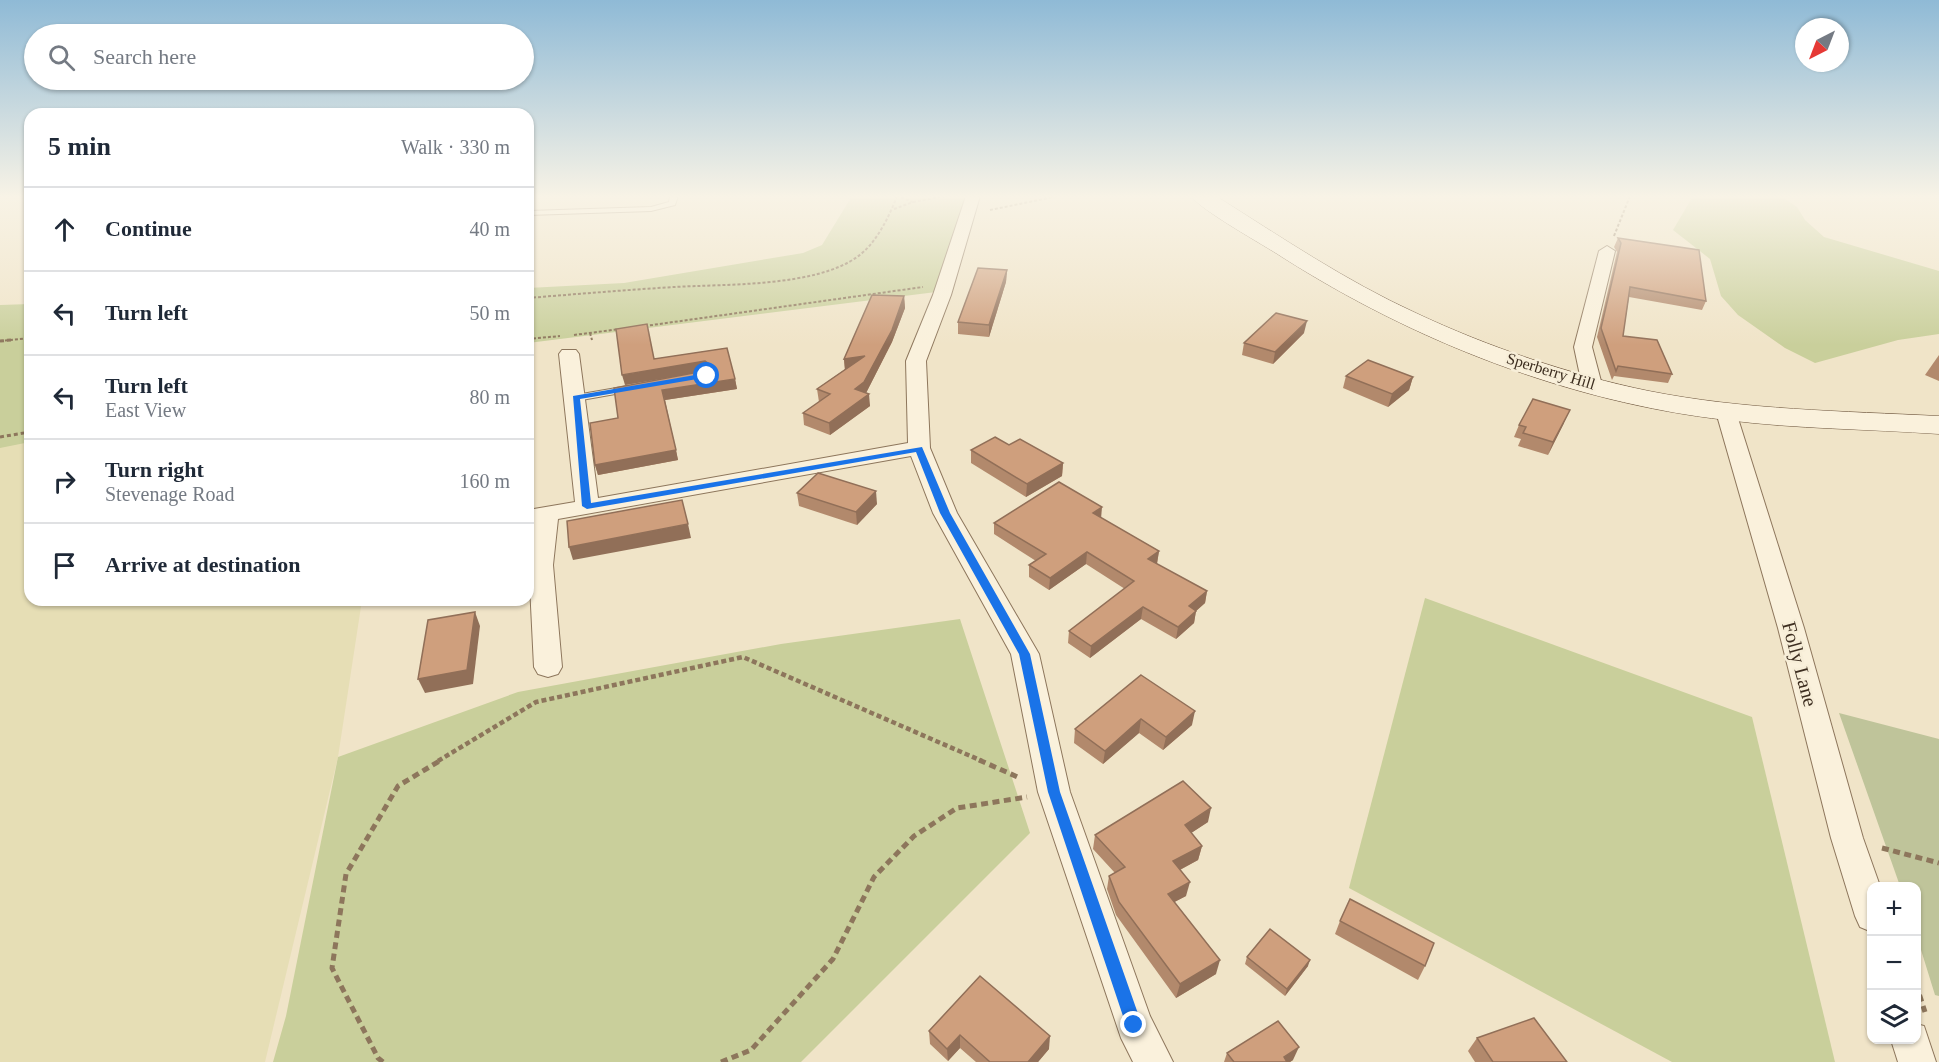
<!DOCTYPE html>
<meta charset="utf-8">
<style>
body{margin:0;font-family:"Times New Roman",serif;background:#f6f6f7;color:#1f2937}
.controls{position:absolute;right:18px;bottom:18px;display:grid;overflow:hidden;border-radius:12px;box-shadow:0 2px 4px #0004}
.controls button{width:54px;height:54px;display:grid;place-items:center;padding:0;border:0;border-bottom:2px solid #e0e1e3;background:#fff;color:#1f2937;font:30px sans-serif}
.compass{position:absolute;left:1795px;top:18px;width:54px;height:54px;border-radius:50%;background:#fff;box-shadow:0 2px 4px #0004;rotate:222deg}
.stop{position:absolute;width:18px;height:18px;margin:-14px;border:4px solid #1a73e8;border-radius:50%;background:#fff}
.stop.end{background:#1a73e8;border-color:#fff;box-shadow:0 2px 6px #0008}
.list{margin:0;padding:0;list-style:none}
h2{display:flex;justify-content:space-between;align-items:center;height:78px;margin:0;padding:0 24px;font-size:26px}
h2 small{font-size:20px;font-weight:400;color:#747a83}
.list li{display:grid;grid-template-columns:39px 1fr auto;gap:18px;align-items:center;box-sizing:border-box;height:84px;padding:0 24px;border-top:2px solid #e0e1e3}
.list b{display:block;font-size:22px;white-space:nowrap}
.list p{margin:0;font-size:20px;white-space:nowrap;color:#747a83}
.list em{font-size:20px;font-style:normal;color:#747a83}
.icon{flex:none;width:33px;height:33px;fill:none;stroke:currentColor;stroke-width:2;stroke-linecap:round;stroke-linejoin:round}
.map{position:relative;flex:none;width:1939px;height:1062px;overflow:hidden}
.search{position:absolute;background:#fff;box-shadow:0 2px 4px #0004;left:24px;top:24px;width:510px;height:66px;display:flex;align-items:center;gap:15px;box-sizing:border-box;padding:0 21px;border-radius:33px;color:#747a83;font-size:22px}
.panel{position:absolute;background:#fff;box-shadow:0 2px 4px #0004;left:24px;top:108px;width:510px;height:498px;border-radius:18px}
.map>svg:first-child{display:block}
</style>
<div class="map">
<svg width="1939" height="1062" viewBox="0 0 1939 1062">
<rect width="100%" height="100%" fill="#f0e4c8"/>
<path fill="#e6deb5" d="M30 441V600H362L338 757 265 1062H0V447Z"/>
<g fill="#c9cf9b">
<path d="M852 196H967L936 292 528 343V288L624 283 803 253 822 245Z"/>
<path d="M1693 196H1781L1797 207 1805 220 1824 237 1939 271V334L1898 340 1815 363 1785 348 1738 315 1721 296 1710 259 1673 230Z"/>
<path d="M30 304V442L0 448V305Z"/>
<path d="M1425 598 1752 717 1835 1062H1672L1349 888Z"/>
<path d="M960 619 1030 833 801 1062H273L286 1016 338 757 518 692 781 644Z"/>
</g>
<path fill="#bfc49a" d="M1839 713 1939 739V996L1935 995 1917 937 1916 886H1900Z"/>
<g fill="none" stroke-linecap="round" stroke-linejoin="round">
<defs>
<g id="lane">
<path d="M670 196H678L675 205 651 211 528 215V211L651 207 669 202Z"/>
<path d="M628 386 632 387V391L576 401 571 398 576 395Z"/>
</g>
<g id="street">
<path d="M966 196H980L951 295 926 361 930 448 957 513 1039 654 1070 792 1150 1016 1173 1062H1133L1121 1038 1038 792 1011 654 933 513 911 456 558 519 553 565 562 667 558 674 548 677 538 674 534 667 529 565 534 523 528 524V510L575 502 559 354 562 350H576L579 354 598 498 908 443 906 361 933 295Z"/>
<path d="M1607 246 1615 251 1592 347 1602 385 1599 389H1585L1582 385 1574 347 1599 251Z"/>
<path d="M1726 406 1733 408 1736 412 1804 628 1863 838 1880 886H1872V932L1860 927 1855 916 1831 838 1778 628 1716 412 1719 408Z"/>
<path d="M1916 1024 1924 1026 1936 1062H1898L1891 1040H1916Z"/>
</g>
<path id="secondary" d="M1191 196H1216C1281 237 1346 281 1416 313 1488 347 1571 375 1649 391 1744 410 1843 411 1939 416V434C1868 429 1796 429 1726 420 1569 402 1414 341 1282 257 1264 245 1200 210 1191 196Z"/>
</defs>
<use href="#lane" stroke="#8d765c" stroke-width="2"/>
<use href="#street" stroke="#8d765c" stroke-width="2"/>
<use href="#secondary" stroke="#6f573f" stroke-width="1"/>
<g stroke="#8d765c" stroke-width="2" stroke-dasharray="3 2" stroke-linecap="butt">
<path d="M913 202 945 196"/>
<path d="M894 209 913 202 898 196"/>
<path d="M990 210 1058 196"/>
<path d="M1614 236 1630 196"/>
<path d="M528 298C577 294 625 290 674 287 725 284 815 287 857 257 876 244 889 217 897 196"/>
<path d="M645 326 923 287"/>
<path d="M590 333 592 340"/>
<path d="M574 335 620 329"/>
<path d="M528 339 560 336"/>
<path d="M0 341 30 338"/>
</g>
<g stroke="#8d765c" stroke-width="3" stroke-dasharray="4 3" stroke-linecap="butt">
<path d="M0 341 11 340"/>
<path d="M0 437 30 432"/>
</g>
<path stroke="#8d765c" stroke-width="4.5" stroke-dasharray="5 3" stroke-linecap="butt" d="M438 761 536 702 743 657 982 761"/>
<g stroke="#8d765c" stroke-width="5" stroke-dasharray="7 4.5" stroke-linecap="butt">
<path d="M979 760 1020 778"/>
<path d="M1882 848 1939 863"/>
<path d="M1916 984 1925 1012"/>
<path d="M383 1062 378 1058 332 968 346 874 398 786 441 760"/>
<path d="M721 1062 751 1050 833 959 874 877 914 836 957 808 1027 797"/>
</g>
<use href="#lane" fill="#faf1dc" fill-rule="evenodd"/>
<use href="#street" fill="#faf1dc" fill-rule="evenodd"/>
<use href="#secondary" fill="#faf1dc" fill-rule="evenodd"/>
</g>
<g fill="#b2896c">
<path d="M1618 238 1706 301 1702 310 1629 297 1623 336 1672 374 1668 383 1614 376 1612 380 1597 337 1617 252 1614 247Z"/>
<path d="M1007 270 1006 282 989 337 958 334V322Z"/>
<path d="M904 296 905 308 892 342 866 393 870 406 830 435 804 425 803 413 819 402 817 389 845 369 844 359Z"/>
<path d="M1304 333 1273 364 1242 355 1244 343Z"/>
<path d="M727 348 735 379 737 389 665 400 678 460 598 475 595 465 618 418 700 372 625 385 654 359Z"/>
<path d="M1939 355V381L1925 375Z"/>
<path d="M1346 376 1413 377 1409 390 1388 407 1343 388Z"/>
<path d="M1564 423 1548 455 1518 446 1521 439 1514 437 1519 425Z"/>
<path d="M971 450 1063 463 1062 476 1026 497 971 463Z"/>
<path d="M797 493 877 504 857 525 799 506Z"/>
<path d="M1101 518 1159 551 1157 564 1207 591 1205 603 1196 611 1194 623 1176 639 1141 619 1090 658 1068 643 1069 631 1125 589 1086 564 1049 590 1029 577V565L1036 561 994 534V523Z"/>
<path d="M1141 675 1192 725 1163 750 1139 733 1103 764 1074 743 1075 729Z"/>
<path d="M1208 822 1191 833 1202 846 1198 860 1180 870 1186 896 1174 902 1216 974 1176 998 1116 915 1107 889 1109 876 1115 873 1093 849 1095 835Z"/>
<path d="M1340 921 1425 966 1418 980 1335 934Z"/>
<path d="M1247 957 1308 966 1285 996 1245 964Z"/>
<path d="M980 976 1049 1049 1038 1062H976L960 1048 948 1061 930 1044 929 1031Z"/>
<path d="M1477 1038 1567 1062H1475L1468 1051Z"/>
<path d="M1227 1053 1293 1060 1290 1062H1224Z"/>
</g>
<g fill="#916f58">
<path d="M1007 270 1006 282 989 337V325Z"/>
<path d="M904 296 905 308 892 342 865 395 855 389Z"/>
<path d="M1307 321 1304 333 1273 364 1275 352Z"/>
<path d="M865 356 845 371 844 359Z"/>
<path d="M705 361 707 371 625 385 622 375Z"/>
<path d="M1413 377 1409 390 1388 407 1392 394Z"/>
<path d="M735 379 737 389 665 400 662 390Z"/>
<path d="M869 394 870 406 830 435 829 423Z"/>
<path d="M1570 410 1564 423 1548 455 1553 442Z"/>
<path d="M676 450 678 460 598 475 595 465Z"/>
<path d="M1063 463 1062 476 1026 497 1027 484Z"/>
<path d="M876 491 877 504 857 525 856 512Z"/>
<path d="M1102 507 1101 519 1093 513Z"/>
<path d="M688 524 691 538 573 560 569 547Z"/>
<path d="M1159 551 1157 563 1147 571 1148 559Z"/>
<path d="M1087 552 1086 564 1049 590 1050 578Z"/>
<path d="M1207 591 1205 603 1196 611 1194 623 1176 639 1178 627 1189 606Z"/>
<path d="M1143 607 1141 619 1090 658 1091 646Z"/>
<path d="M475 612 480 626 473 684 425 693 418 679Z"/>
<path d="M1195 711 1192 725 1163 750 1166 737Z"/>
<path d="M1141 719 1139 733 1103 764 1105 751Z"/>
<path d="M1211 808 1208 822 1182 839 1185 825Z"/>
<path d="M1202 846 1198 860 1170 875 1173 861Z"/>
<path d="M1190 882 1186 896 1165 907 1168 894Z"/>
<path d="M1220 960 1216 974 1176 998 1180 984Z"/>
<path d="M1310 960 1308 966 1285 996 1287 989Z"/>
<path d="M960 1035V1048L948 1061 947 1049Z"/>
<path d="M1050 1036 1049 1049 1038 1062H1028Z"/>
<path d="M1299 1047 1293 1060 1290 1062H1282L1284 1057Z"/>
</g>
<g fill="#cf9f7d" stroke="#916f58" stroke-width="1.5">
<path d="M1618 238 1699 250 1706 301 1630 287 1623 336 1657 340 1672 374 1618 366 1616 371 1601 328 1621 243Z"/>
<path d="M978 268 1007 270 989 325 958 322Z"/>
<path d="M872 295 904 296 892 330 864 382 855 389 869 394 829 423 803 413 830 394 817 389 865 356 844 359Z"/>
<path d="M1276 313 1307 321 1275 352 1244 343Z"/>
<path d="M647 324 654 359 727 348 735 379 662 390 676 450 595 465 590 423 618 418 614 388 709 370 712 366 705 361 622 375 616 329Z"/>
<path d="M1368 360 1413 377 1392 394 1346 376Z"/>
<path d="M1533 399 1570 410 1553 442 1523 433 1526 427 1519 425Z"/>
<path d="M995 437 1009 445 1020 439 1063 463 1027 484 971 450Z"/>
<path d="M818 473 876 491 856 512 797 493Z"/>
<path d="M1059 482 1102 507 1093 513 1159 551 1148 559 1207 591 1189 606 1196 611 1178 627 1143 607 1091 646 1069 631 1134 581 1087 552 1050 578 1029 565 1046 554 994 523Z"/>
<path d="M682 500 688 524 569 547 567 521Z"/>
<path d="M475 612 467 670 418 679 428 620Z"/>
<path d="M1141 675 1195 711 1166 737 1141 719 1105 751 1075 729Z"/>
<path d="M1183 781 1211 808 1185 825 1202 846 1173 861 1190 882 1168 894 1220 960 1180 984 1119 902 1109 876 1125 867 1095 835Z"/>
<path d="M1350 899 1434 943 1425 966 1340 921Z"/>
<path d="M1270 929 1310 960 1287 989 1247 957Z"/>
<path d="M980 976 1050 1036 1028 1062H990L960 1035 947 1049 929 1031Z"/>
<path d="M1534 1018 1567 1062H1493L1477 1038Z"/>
<path d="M1278 1021 1299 1047 1284 1057 1287 1062H1234L1227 1053Z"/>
</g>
<linearGradient id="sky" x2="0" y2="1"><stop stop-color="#8fbad6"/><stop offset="0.57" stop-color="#f8f3e6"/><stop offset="1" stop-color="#f8f3e6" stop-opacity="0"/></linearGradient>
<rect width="1939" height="345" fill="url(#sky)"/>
<path fill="#1a73e8" d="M707 373 709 374V377L580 399 591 503 922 447 950 513 1030 654 1060 792 1142 1025 1140 1030 1134 1032 1129 1030 1126 1025 1048 792 1019 654 940 513 916 452 587 509 582 506 573 396Z"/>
<g text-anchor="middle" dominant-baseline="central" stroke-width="5" stroke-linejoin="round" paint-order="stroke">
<g font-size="16" fill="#3d2e20" stroke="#f7eed8">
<text transform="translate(1551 371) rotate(17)">Sperberry Hill</text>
</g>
<g font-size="20" fill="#3d2e20" stroke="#f7eed8">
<text transform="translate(1800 664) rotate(75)">Folly Lane</text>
</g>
</g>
</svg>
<div class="controls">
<button>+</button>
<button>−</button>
<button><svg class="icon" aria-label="layers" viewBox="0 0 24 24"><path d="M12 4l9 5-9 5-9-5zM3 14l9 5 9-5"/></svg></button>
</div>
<svg class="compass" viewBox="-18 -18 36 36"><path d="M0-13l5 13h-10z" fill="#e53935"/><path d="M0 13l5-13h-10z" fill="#747a83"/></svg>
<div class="stop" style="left:707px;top:376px"></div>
<div class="stop end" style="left:1134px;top:1025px"></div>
<div class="search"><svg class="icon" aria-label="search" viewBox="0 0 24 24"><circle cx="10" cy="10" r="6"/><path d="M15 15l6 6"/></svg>Search here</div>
<section class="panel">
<h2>5 min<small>Walk · 330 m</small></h2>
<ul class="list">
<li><svg class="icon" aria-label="ahead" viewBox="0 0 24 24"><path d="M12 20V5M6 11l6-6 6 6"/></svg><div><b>Continue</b></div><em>40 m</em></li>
<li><svg class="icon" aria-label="left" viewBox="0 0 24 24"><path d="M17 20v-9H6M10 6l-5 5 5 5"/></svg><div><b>Turn left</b></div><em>50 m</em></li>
<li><svg class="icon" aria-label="left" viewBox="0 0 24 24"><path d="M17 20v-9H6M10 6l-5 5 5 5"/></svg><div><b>Turn left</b><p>East View</p></div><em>80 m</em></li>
<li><svg class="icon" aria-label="right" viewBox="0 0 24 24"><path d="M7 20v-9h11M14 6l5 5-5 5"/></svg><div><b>Turn right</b><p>Stevenage Road</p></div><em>160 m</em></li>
<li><svg class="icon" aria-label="arrive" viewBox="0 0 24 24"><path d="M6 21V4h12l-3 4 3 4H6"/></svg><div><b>Arrive at destination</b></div></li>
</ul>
</section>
</div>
